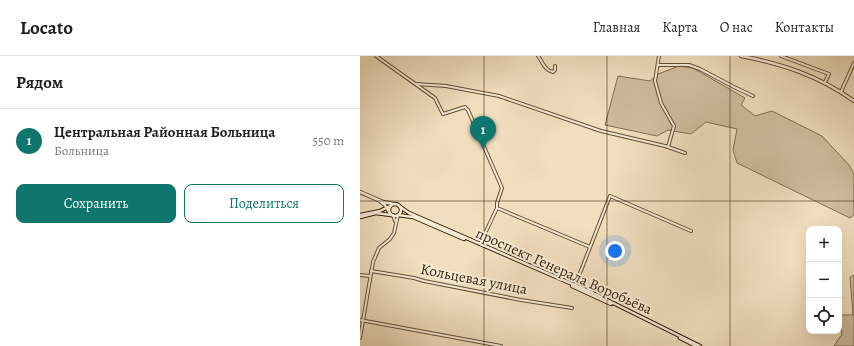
<!DOCTYPE html>
<html lang="ru">
<meta charset="utf-8">
<style>
body{margin:0;font-family:Alegreya,serif;background:#f6f6f6;color:#222}
.controls{position:absolute;right:12px;bottom:12px;display:grid;overflow:hidden;border-radius:8px;box-shadow:0 4px 16px #0002}
.controls button{width:36px;height:36px;display:grid;place-items:center;padding:0;border:0;border-bottom:1px solid #e0e0e0;background:#fff;color:#222;font:20px sans-serif}
.you{position:absolute;left:255px;top:195px;width:14px;height:14px;margin:-10px;border:3px solid #fff;border-radius:50%;background:#1a73e8;box-shadow:0 0 0 6px #1a73e833}
.badge{display:grid;place-items:center;width:26px;height:26px;border-radius:50%;background:#0f766e;color:#fff;font-size:13px;font-weight:700}
.pin{position:absolute;translate:-50% -33px;filter:drop-shadow(0 1px 2px #0008)}
.pin::after{content:'';position:absolute;top:21px;width:14px;height:12px;background:inherit;clip-path:polygon(0 0,100% 0,50% 100%)}
.list{margin:0;padding:0;list-style:none}
h2{display:flex;justify-content:space-between;align-items:center;height:52px;margin:0;padding:0 16px;font-size:17px}
h2 small{font-size:13px;font-weight:400;color:#767676}
.list li{display:grid;grid-template-columns:26px 1fr auto;gap:12px;align-items:center;box-sizing:border-box;height:64px;padding:0 16px;border-top:1px solid #e0e0e0}
.list b{display:block;font-size:15px;white-space:nowrap}
.list p{margin:0;font-size:13px;white-space:nowrap;color:#767676}
.list em{font-size:13px;font-style:normal;color:#767676}
.actions{display:flex;gap:8px;padding:12px 16px}
.actions a{flex:1;padding:9px 0;border:1px solid #0f766e;border-radius:8px;text-align:center;font-size:14px;color:#0f766e}
.actions .main{background:#0f766e;color:#fff}
.icon{flex:none;width:22px;height:22px;fill:none;stroke:currentColor;stroke-width:2;stroke-linecap:round;stroke-linejoin:round}
.map{position:relative;flex:none;width:494px;height:290px;overflow:hidden}
header{display:flex;align-items:center;gap:24px;box-sizing:border-box;height:56px;padding:0 20px;background:#fff;border-bottom:1px solid #e0e0e0}
header strong{font-size:19px}
nav{display:flex;gap:22px;margin-inline-start:auto;font-size:14px}
main{display:flex}
aside{flex:1;background:#fff}
.map>svg:first-child{display:block}
</style>
<header>
<strong>Locato</strong>
<nav><a>Главная</a><a>Карта</a><a>О нас</a><a>Контакты</a></nav>
</header>
<main>
<aside>
<h2>Рядом<small></small></h2>
<ul class="list">
<li><span class="badge">1</span><div><b>Центральная Районная Больница</b><p>Больница</p></div><em>550 m</em></li>
</ul>
<div class="actions"><a class="main">Сохранить</a><a>Поделиться</a></div>
</aside>
<div class="map">
<svg width="494" height="290" viewBox="0 0 494 290">
<rect width="100%" height="100%" fill="#f0debe"/>
<filter id="stains"><feTurbulence type="fractalNoise" baseFrequency=".005" numOctaves="4"/><feColorMatrix values="0 0 0 0 .2 0 0 0 0 .09 0 0 0 0 .02 0 0 0 .5 -.17"/></filter>
<radialGradient id="worn" r=".72"><stop offset=".6" stop-color="#630" stop-opacity="0"/><stop offset="1" stop-color="#630" stop-opacity=".3"/></radialGradient>
<g fill="#d0bd9e" stroke="#826e51">
<path d="M319 10 333 12 385 42 381 49 395 60 412 55 462 80 489 109 494 118V159L490 162 377 107 373 94 377 73 346 66 331 78 308 74 297 80 245 69 258 20 290 25 298 18Z"/>
<path d="M494 219V290H474L482 278 479 259H493L490 221Z"/>
</g>
<g fill="none" stroke-linecap="round" stroke-linejoin="round">
<defs>
<g id="minor">
<path d="M16 0 75 42 83 58 105 51 108 54 142 132 137 147V152L120 188"/>
<path d="M178 0C183 6 184 14 193 16L195 14V10"/>
<path d="M299 0 295 25 301 47 314 70 308 91"/>
<path d="M421 0 469 18 465 26"/>
<path d="M298 9H329L340 13 374 31 393 40"/>
<path d="M56 28 86 30 139 40 241 75 305 90 325 97"/>
<path d="M481 36 494 7"/>
<path d="M137 152 230 191"/>
<path d="M33 159 35 165"/>
<path d="M11 215 54 222 64 225 161 244 212 252"/>
<path d="M0 219 10 220"/>
<path d="M215 230 250 140 331 175"/>
<path d="M0 264 141 290"/>
<path d="M0 282 13 206 19 192 30 183 34 177 38 159"/>
</g>
<g id="tertiary">
<path d="M381 0C423 8 459 20 494 45"/>
<path d="M0 136 23 146 34 148"/>
<path d="M21 146 25 149 29 156"/>
</g>
<g id="secondary">
<circle cx="35" cy="154" r="6"/>
<path d="M39 150 49 157 233 237 340 290"/>
<path d="M0 159 20 155 30 150"/>
<path d="M38 159 53 161 104 183"/>
<path d="M0 161 16 157 31 159"/>
<path d="M212 230 251 248"/>
<path d="M320 282 336 290"/>
</g>
</defs>
<use href="#minor" stroke="#634e32" stroke-width="4"/>
<use href="#tertiary" stroke="#634e32" stroke-width="4.5"/>
<use href="#secondary" stroke="#341e04" stroke-width="4.5"/>
<use href="#minor" stroke="#f5ead5" stroke-width="2"/>
<use href="#tertiary" stroke="#f5ead5" stroke-width="2.5"/>
<use href="#secondary" stroke="#f5ead5" stroke-width="2.5"/>
</g>
<path fill="none" stroke="#341e04" stroke-width="1" stroke-opacity="0.55" d="M124 0V290M247 0V290M370 0V290M0 145H494"/>
<g text-anchor="middle" dominant-baseline="central" stroke-width="4" stroke-linejoin="round" paint-order="stroke">
<g font-size="15" fill="#341e04" stroke="#f5ead5">
<text transform="translate(204 215) rotate(24)">проспект Генерала Воробьёва</text>
<text transform="translate(114 223) rotate(11)">Кольцевая улица</text>
</g>
</g>
<rect width="100%" height="100%" filter="url(#stains)"/>
<rect width="100%" height="100%" fill="url(#worn)"/>
</svg>
<div class="controls">
<button>+</button>
<button>−</button>
<button><svg class="icon" aria-label="locate" viewBox="0 0 24 24"><circle cx="12" cy="12" r="6"/><path d="M12 2v4M12 18v4M2 12h4M18 12h4"/></svg></button>
</div>
<div class="you"></div>
<div class="pin badge" style="left:123px;top:93px">1</div>
</div>
</main>
